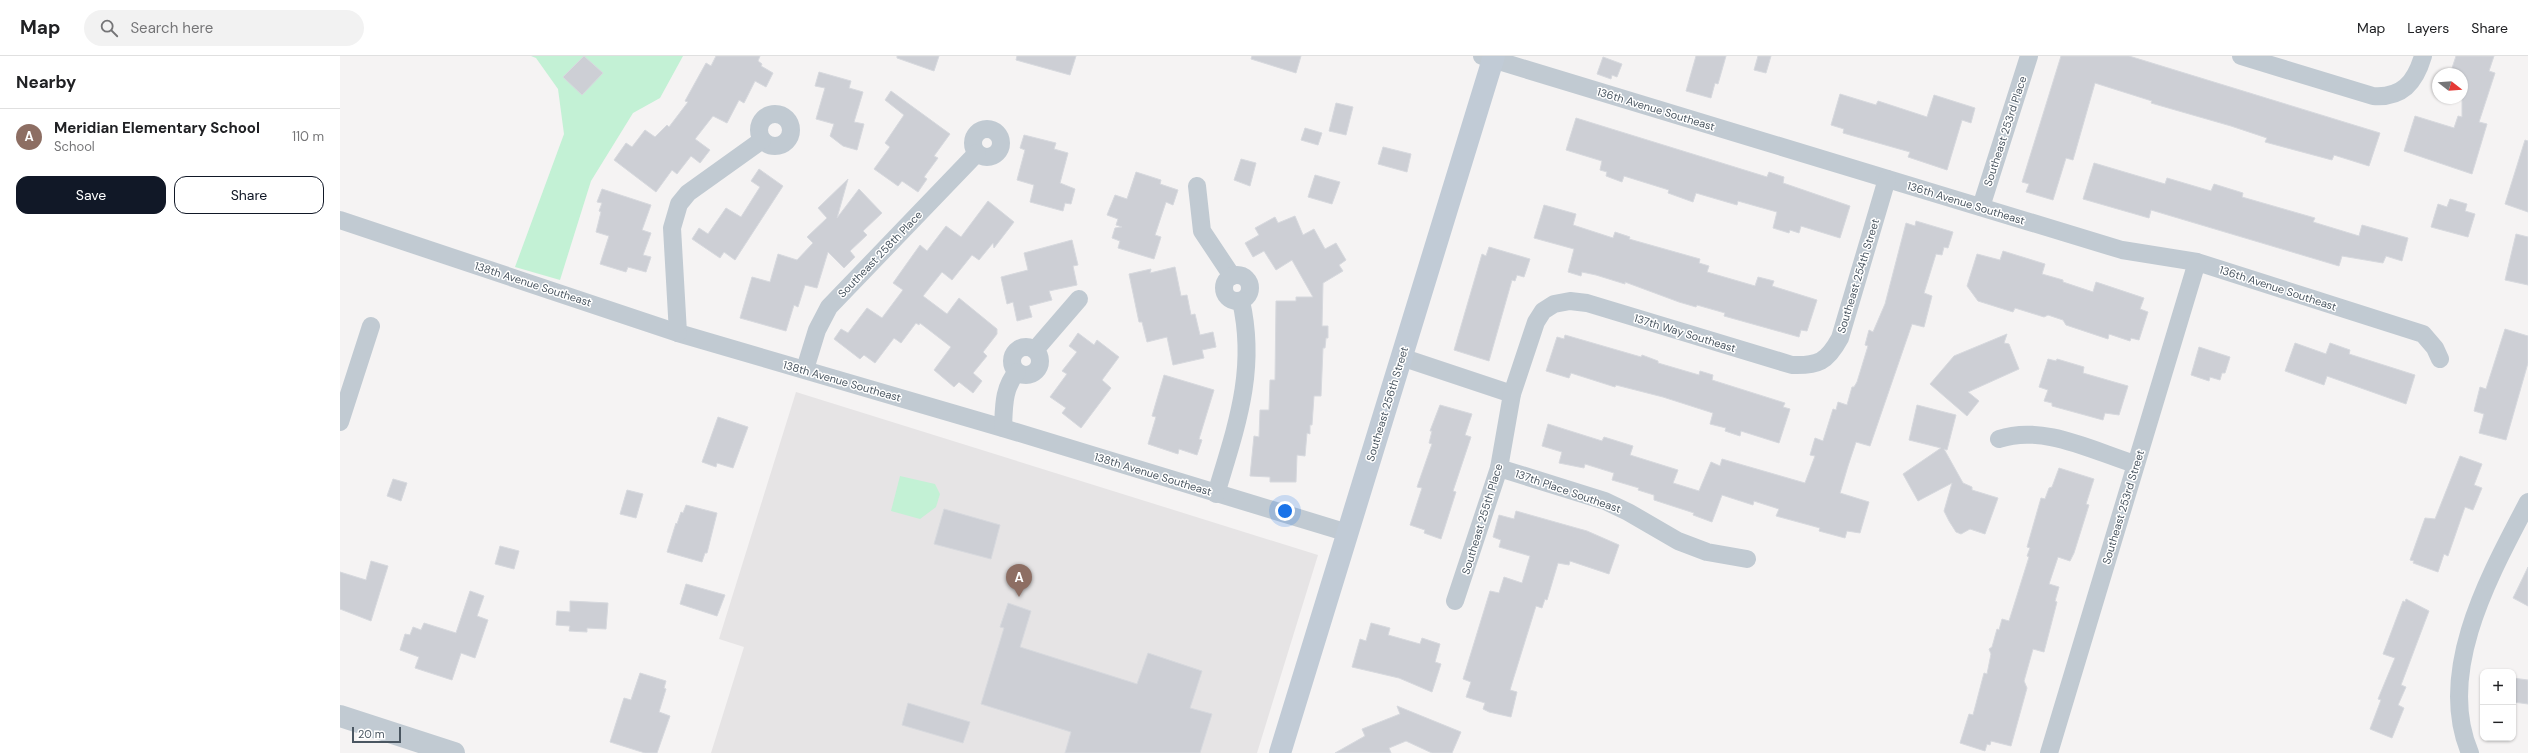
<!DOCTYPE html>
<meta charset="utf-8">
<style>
body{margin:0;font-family:"DM Sans",sans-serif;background:#f2f2f2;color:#202124}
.controls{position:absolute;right:12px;bottom:12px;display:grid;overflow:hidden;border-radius:8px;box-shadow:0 1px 3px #0004}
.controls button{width:36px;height:36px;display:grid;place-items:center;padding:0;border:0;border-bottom:1px solid #e0e0e0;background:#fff;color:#202124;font:20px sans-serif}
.compass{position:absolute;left:2092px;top:12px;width:36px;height:36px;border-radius:50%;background:#fff;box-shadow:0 1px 3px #0004;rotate:107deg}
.scale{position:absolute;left:12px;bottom:10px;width:49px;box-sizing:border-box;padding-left:4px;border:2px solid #4a5661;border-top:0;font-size:11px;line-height:14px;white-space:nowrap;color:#4a5661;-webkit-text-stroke:3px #fff;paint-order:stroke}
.you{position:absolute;left:945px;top:455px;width:14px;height:14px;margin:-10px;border:3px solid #fff;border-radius:50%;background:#1a73e8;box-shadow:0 0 0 6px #1a73e833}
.badge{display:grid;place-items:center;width:26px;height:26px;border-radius:50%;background:#111827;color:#fff;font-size:13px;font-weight:700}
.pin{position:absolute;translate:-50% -33px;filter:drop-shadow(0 1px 2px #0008)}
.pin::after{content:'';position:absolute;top:21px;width:14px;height:12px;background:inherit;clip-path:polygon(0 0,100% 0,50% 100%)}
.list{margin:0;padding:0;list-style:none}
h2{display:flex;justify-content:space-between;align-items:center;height:52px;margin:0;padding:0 16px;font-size:17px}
h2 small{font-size:13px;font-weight:400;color:#757577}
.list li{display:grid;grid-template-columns:26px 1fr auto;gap:12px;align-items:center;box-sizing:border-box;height:56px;padding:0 16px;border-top:1px solid #e0e0e0}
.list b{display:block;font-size:15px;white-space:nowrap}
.list p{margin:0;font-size:13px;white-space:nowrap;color:#757577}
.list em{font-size:13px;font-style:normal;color:#757577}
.actions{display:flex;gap:8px;padding:12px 16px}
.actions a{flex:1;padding:9px 0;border:1px solid #111827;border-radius:12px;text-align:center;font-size:14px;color:#111827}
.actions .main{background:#111827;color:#fff}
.icon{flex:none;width:22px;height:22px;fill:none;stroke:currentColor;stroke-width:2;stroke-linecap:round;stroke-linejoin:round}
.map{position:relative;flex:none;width:2188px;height:697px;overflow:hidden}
header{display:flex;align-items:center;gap:24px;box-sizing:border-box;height:56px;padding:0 20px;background:#fff;border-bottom:1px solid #e0e0e0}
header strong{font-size:19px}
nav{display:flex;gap:22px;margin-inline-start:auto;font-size:14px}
.search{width:280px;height:36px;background:#f2f2f2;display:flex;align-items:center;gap:10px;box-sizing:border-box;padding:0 14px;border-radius:22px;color:#757577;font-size:15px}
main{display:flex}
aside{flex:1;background:#fff}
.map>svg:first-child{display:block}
</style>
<header>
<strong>Map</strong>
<div class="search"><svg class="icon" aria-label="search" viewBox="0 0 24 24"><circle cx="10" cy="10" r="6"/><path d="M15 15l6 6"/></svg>Search here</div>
<nav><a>Map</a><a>Layers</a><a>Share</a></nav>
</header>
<main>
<aside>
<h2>Nearby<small></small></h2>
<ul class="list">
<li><span class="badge" style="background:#8d6e63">A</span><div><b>Meridian Elementary School</b><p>School</p></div><em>110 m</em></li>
</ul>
<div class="actions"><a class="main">Save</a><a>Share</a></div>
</aside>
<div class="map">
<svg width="2188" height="697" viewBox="0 0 2188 697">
<rect width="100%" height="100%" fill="#f5f3f3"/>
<path fill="#e6e4e5" d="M456 336 978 499 917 697H371L404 591 379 583Z"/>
<g fill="#c3f1d5">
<path d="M191 0H343L320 42 293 57 251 125 220 224 175 211 224 78 218 33 196 2Z"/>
<path d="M560 420 595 428 600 438 596 451 580 463 551 455Z"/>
</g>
<g fill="#cdcfd5" stroke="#d7d9de">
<path d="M244 0 263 17 242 39 223 21Z"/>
<path d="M376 0H420L418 5 422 8 421 10 433 17 426 31 415 25 404 47 399 44 387 67 373 60 355 83 370 94 360 107 351 100 337 118 332 114 316 136 274 104 286 87 292 91 305 74 315 81 327 69 329 71 348 46 345 45 366 7 371 10Z"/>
<path d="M557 0H599L594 15 557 2Z"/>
<path d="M677 0H736L730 19 676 4Z"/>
<path d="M912 0H961L956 17 911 3Z"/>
<path d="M1356 0H1386L1378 28 1375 27 1371 42 1346 35Z"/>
<path d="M1418 0H1431L1426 17 1414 14Z"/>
<path d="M1721 0H1789L2040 77 2029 110 1994 99 1992 104 1925 86 1927 82 1891 70 1811 47 1812 45 1755 27 1733 104 1726 102 1713 144 1686 136 1689 128 1682 126Z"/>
<path d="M2116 0H2154L2149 15 2155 17 2139 66 2147 68 2132 118 2064 95 2075 60 2114 72 2118 60 2122 61V18H2110Z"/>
<path d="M1263 1 1282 8 1277 21 1272 19 1271 23 1257 18Z"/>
<path d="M479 16 511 25 509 32 523 36 514 66 524 68 517 94 503 90 490 80 494 68 476 63 485 32 475 30Z"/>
<path d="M551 35 610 78 594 100 598 102 584 121 587 123 578 136 562 125 558 130 534 113 550 91 545 87 564 59 545 44Z"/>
<path d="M1500 38 1536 49 1538 45 1587 61 1594 39 1635 52 1631 67 1622 64 1607 114 1568 101 1570 96 1503 77 1504 73 1491 69Z"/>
<path d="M996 47 1013 51 1006 79 989 75Z"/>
<path d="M1236 62 1427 121 1429 116 1444 121 1443 127 1510 150 1500 182 1461 170 1459 177 1450 174 1449 177 1433 172 1437 156 1398 145 1397 149 1356 137 1353 146 1328 137 1329 134 1284 120 1282 126 1266 120 1267 116 1260 114 1262 105 1226 94Z"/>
<path d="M965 72 982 77 978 89 961 84Z"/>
<path d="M684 79 716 87 714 93 728 97 720 127 735 133 731 148 725 147 723 155 690 146 694 129 677 124 685 94 680 92Z"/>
<path d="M2185 84 2188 85V156L2165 148Z"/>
<path d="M1043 91 1071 98 1067 116 1038 108Z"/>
<path d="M901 103 916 107 910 130 894 124Z"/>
<path d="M1754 107 1825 128 1827 122 1871 135 1874 128 1903 137 1902 141 1975 162 1973 166 2019 180 2022 169 2068 182 2062 205 2046 200 2043 207 2002 200 1999 210 1811 154 1809 162 1743 143Z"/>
<path d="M419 113 443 130 395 204 384 196 380 202 352 183 359 172 368 178 386 152 401 161 420 131 411 125Z"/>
<path d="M796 116 821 124 820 128 838 134 833 149 826 146 815 179 821 181 814 203 778 192 780 185 772 182 775 172 782 171 776 169 778 163 767 159 775 139 787 143Z"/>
<path d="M975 119 1000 126 992 148 968 141Z"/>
<path d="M508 123 497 162 519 133 542 157 523 175 527 179 510 195 515 201 504 212 488 196 477 232 465 229 458 251 454 249 446 275 400 262 412 221 430 226 438 198 457 204 473 187 467 181 487 162 478 152Z"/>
<path d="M262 133 311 149 302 174 311 177 303 199 311 201 306 216 288 211 286 216 260 208 269 180 256 176 261 156 259 155 262 147 257 146Z"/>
<path d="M2110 143 2127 148 2125 155 2135 158 2128 181 2091 171 2098 148 2107 151Z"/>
<path d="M648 145 674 166 654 192 653 187 639 204 632 199 612 224 602 216 583 240 607 258 619 242 657 273V278L643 296 647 300 633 317 642 325 633 337 619 326 614 331 594 314 611 291 580 267 579 269 576 267 561 287 554 282 535 307 524 299 520 303 494 283 501 273 508 277 527 252 542 262 563 234 553 227 580 189 587 195 606 170 621 181Z"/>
<path d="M1204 149 1236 158 1233 169 1273 182 1275 176 1290 181 1289 183 1360 203 1359 207 1369 210 1367 216 1415 230 1418 221 1434 225 1432 230 1477 244 1467 275 1461 274 1459 281 1384 260 1385 257 1357 249 1356 251 1339 246 1285 226V228L1256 219 1242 216 1241 220 1228 216 1234 193 1194 182Z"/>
<path d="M955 160 963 179 974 173 985 193 996 187 1006 204 999 209 1003 215 983 227 982 270H988V282H986L985 292H983L981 340H974L972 369H970V378L967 377 965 400 957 399 956 426H930V421L910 420 914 380 919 381 920 354H929L930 324H935L936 245H956V241H973L952 204 936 214 924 195 913 201 905 187 919 179 915 172 935 161 938 167Z"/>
<path d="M1576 165 1613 176 1608 192 1604 191 1602 199 1596 198 1584 237 1592 240 1584 271 1572 268 1530 390 1516 386 1508 410 1500 437 1529 446 1520 477 1507 475 1505 482 1479 475 1480 472 1436 460 1439 453 1414 445 1413 449 1382 439 1372 466 1353 459 1354 457 1314 444V439L1298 434 1299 432 1272 424 1274 417 1245 408 1244 412 1219 407 1222 396 1202 390 1208 368 1262 385 1264 381 1293 390 1290 399 1338 414 1333 427 1359 435 1371 406 1380 410 1382 403 1465 427 1475 400 1470 399 1475 382 1483 385 1493 353 1496 354 1498 346 1507 349 1512 331H1514L1517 326 1528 290 1525 289 1529 274 1533 276 1545 248 1566 167 1575 170Z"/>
<path d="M2176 178 2188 181V229L2165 224Z"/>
<path d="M732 184 738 209 733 210 737 229 709 235 712 244 689 250 692 261 677 265 673 246 667 248 661 221 688 214 684 197Z"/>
<path d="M1149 191 1190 203 1184 221 1177 219 1175 225 1172 224 1149 305 1114 294 1142 198 1146 200Z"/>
<path d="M1663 195 1705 208 1702 218 1723 224V226L1753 236 1756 226 1804 242 1800 253 1808 256 1799 284 1791 282 1790 285 1769 278 1768 283 1726 269 1723 264 1708 259 1704 261 1675 252 1673 256 1638 245 1627 230 1637 198 1660 204Z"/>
<path d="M835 211 841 240 847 239 851 259 855 258 860 279 873 276 876 291 862 294 864 302 833 309 827 281 807 286 802 266H799L789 218 811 213 810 217Z"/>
<path d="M2165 273 2188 280V307L2166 384 2139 377 2144 358 2134 355 2140 331 2146 333Z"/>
<path d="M738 277 754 289 757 284 779 301 762 324 771 332 741 372 722 357 726 352 710 341 727 318 722 315 737 296 729 290Z"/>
<path d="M1667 278 1664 287 1669 288 1679 313 1628 336 1639 345 1627 360 1590 328 1614 300Z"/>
<path d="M1225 279 1301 301 1302 299 1318 305V307L1359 319 1360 315 1373 319 1372 324 1445 347 1443 351 1450 353 1439 387 1401 375 1400 380 1385 375 1386 372 1370 368 1373 357 1323 341 1276 329 1275 331 1231 317 1229 322 1206 315 1217 281 1224 283Z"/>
<path d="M1955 287 1986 298 1990 287 2010 294 2009 298 2075 319 2066 348 1987 320 1984 329 1945 315Z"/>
<path d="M1859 291 1890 301 1885 317H1882L1880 324 1870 321 1869 325 1851 319Z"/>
<path d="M1708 303 1716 305 1717 303 1744 311 1743 317 1788 330 1779 359 1765 357 1763 364 1712 350V347L1704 345 1708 334 1699 331Z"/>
<path d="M824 319 874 334 859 383 862 384 857 399 839 393 838 398 808 388 816 361 812 360Z"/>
<path d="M1100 349 1132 358 1125 379 1131 381 1113 435 1116 436 1101 483 1084 477 1085 474 1070 469 1082 432 1077 431 1092 388 1089 387 1092 375H1090Z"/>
<path d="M1577 349 1616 359 1607 394 1604 393 1623 427 1632 431V434L1658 442 1645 478 1630 473 1621 478 1616 476 1609 465 1604 455 1612 427 1578 445 1563 418 1601 392 1569 384Z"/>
<path d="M378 361 408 371 393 412 377 407 376 411 362 406Z"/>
<path d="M2120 400 2142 408 2134 429 2142 432 2133 454 2125 451 2108 500 2104 498 2098 516 2073 507 2074 505 2070 504 2085 462 2095 463Z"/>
<path d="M1719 412 1754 423 1746 448 1749 449 1734 497 1730 505 1718 501 1709 528 1719 531 1715 545 1717 546 1704 596 1693 593 1684 625 1687 632 1671 690 1651 685 1650 689 1647 688 1645 695 1620 687 1629 658 1633 659 1644 617 1647 618 1651 598 1649 593 1652 591 1657 573 1659 574 1662 563 1669 565 1689 501 1687 500 1690 492 1687 491 1701 442 1705 443 1709 432 1712 431Z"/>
<path d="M53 423 67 427 61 445 47 440Z"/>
<path d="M287 434 303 438 296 462 280 458Z"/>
<path d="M346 449 377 457 367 497H365L362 506 327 496 336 467 337 468 341 456 343 457Z"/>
<path d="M604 453 660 469 651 503 594 488Z"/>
<path d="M1176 455 1247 475 1279 489 1269 518 1230 505 1229 509 1218 507 1207 544 1205 543 1202 552 1196 550 1173 624 1170 634 1177 636 1171 661 1149 656 1143 653 1145 647 1126 641 1131 626 1123 623 1150 535 1159 537 1164 521 1182 527 1190 500 1159 491 1161 484 1153 481 1159 459 1174 463Z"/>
<path d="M160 490 179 495 174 513 155 508Z"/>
<path d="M31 505 48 510 31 565 0 553V516L26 524Z"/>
<path d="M2188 511V550L2173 542Z"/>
<path d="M346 528 385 539 377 560 340 548Z"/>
<path d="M130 535 144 540 137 560 148 564 135 602 121 597 112 624 75 612 79 601 60 594 65 578 70 579 73 571 81 574 84 567 116 577Z"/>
<path d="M2066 543 2089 555 2061 629 2066 631 2058 649 2064 652 2052 682 2030 673 2041 644 2038 643 2055 602 2043 598 2063 545 2065 546Z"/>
<path d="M230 545 268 547 266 573 247 572V576L229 575 230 570 216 569 217 555 230 556Z"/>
<path d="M668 547 691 555 680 591 797 628 808 597 862 615 850 652 872 658 860 697H725L731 676 641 648 664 572 660 571Z"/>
<path d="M1031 567 1050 572 1048 579 1080 588 1082 582 1100 588 1095 606 1101 608 1092 636 1059 622 1012 611 1020 583 1026 585Z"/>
<path d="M300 617 326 625 324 632 326 633 319 656 330 660 317 697H305L270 686 284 642 291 644Z"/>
<path d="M2173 622 2188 624V648L2173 646Z"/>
<path d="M568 647 630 666 623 687 562 669Z"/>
<path d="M1057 650 1121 676 1112 697H1092L1066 685 1049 692 1051 697H995L1025 680 1022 673 1060 658Z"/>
</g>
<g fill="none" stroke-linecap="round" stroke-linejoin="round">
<g stroke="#c1cad2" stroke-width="18">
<path d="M1142 0 1782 194 1857 206 2083 278 2095 292 2100 303"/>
<path d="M1901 0 2033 40C2062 42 2075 27 2083 0"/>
<circle cx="435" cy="74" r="16"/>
<circle cx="647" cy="87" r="14"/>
<path d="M857 130 862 175 892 220"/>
<path d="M1641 151 1689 0"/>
<path d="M0 164 338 277 663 372 1008 477"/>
<circle cx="897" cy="232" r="13"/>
<path d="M338 277 332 172 339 148 348 137 422 84"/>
<circle cx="686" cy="305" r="14"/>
<path d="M695 294 739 243"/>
<path d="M1061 301 1172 338"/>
<path d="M465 313 477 274 489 251 637 97"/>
<path d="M0 366 31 270"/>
<path d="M663 372C664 351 663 332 677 316"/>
<path d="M1659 383C1703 368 1753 395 1795 408"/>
<path d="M1159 412 1265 445 1288 456 1338 485 1367 496 1407 503"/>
<path d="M876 438C896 371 917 315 901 245"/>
<path d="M1115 545 1159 412 1172 338 1196 266 1203 255 1214 248 1230 245 1247 247 1452 309C1478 310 1487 306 1500 282L1547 123"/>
<path d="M1709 697 1857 206"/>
<path d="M2130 697C2095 615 2151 517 2188 446"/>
</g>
<path stroke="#c1cad2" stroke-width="22" d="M0 660 114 697"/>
<path stroke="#c1cbd6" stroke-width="22" d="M940 697 1154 0"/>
</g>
<g text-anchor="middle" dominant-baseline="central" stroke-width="3" stroke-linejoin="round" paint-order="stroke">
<g font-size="11" fill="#4a5661" stroke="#fff">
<text transform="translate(1316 53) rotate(17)">136th Avenue Southeast</text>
<text transform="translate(1665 75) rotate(-72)">Southeast 253rd Place</text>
<text transform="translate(1626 147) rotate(17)">136th Avenue Southeast</text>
<text transform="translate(540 198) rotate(-46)">Southeast 258th Place</text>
<text transform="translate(1518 220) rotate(-73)">Southeast 254th Street</text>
<text transform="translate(193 228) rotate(18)">138th Avenue Southeast</text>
<text transform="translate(1938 232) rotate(18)">136th Avenue Southeast</text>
<text transform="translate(1345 277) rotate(17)">137th Way Southeast</text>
<text transform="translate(502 325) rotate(16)">138th Avenue Southeast</text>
<text transform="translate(1047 348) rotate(-73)">Southeast 256th Street</text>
<text transform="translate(813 418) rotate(17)">138th Avenue Southeast</text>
<text transform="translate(1228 435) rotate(19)">137th Place Southeast</text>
<text transform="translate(1783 451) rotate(-73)">Southeast 253rd Street</text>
<text transform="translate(1142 463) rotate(-73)">Southeast 255th Place</text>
</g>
</g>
</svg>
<div class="controls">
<button>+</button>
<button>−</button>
</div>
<svg class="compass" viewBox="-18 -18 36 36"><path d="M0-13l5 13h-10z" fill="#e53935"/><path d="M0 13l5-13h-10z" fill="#757577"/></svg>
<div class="scale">20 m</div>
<div class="you"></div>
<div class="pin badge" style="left:679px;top:541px;background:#8d6e63">A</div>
</div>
</main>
